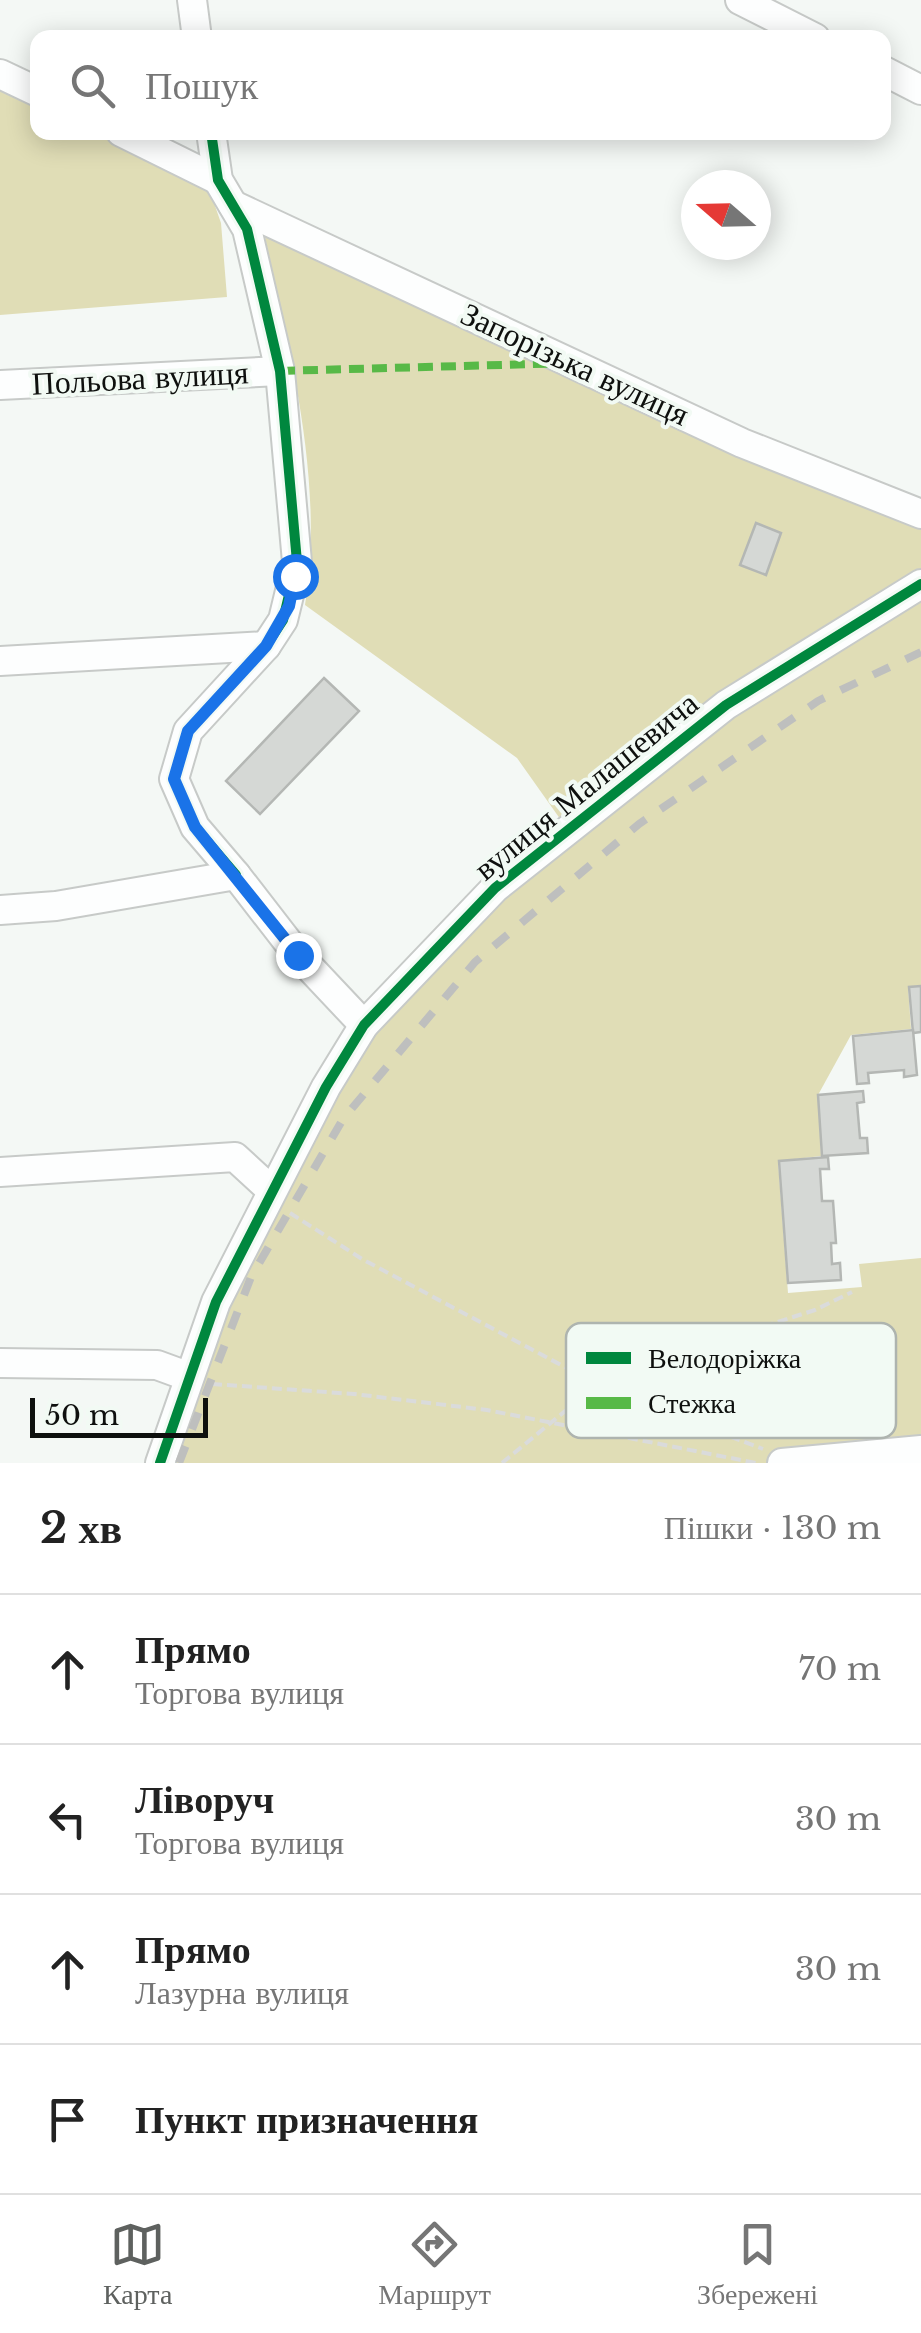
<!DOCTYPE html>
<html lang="uk">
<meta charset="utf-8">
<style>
body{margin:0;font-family:"Libre Baskerville",serif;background:#f6f6f6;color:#222}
.compass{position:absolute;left:681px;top:170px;width:90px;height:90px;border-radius:50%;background:#fff;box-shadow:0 5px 25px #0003;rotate:290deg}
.scale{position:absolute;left:30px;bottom:25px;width:178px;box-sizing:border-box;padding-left:10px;border:5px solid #0e100e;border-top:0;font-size:28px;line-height:35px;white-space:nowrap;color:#0e100e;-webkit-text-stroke:8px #f2faf4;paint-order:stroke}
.stop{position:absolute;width:30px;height:30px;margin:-22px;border:8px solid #1a73e8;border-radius:50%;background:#fff}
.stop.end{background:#1a73e8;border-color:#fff;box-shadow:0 2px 10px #0008}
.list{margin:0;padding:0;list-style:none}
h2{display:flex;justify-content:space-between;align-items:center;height:130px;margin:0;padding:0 40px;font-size:42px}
h2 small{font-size:32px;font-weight:400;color:#767676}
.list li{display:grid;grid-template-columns:65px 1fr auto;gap:30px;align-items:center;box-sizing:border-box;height:150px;padding:0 40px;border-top:2px solid #e0e0e0}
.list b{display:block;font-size:38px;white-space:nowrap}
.list p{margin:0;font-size:32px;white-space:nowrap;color:#767676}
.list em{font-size:32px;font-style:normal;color:#767676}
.icon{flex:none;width:55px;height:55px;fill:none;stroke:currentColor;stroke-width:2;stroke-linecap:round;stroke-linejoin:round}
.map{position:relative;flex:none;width:921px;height:1463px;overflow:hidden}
.search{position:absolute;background:#fff;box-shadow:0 5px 25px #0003;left:30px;right:30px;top:30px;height:110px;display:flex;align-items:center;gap:25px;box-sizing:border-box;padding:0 35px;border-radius:20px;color:#767676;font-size:38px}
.sheet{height:730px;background:#fff}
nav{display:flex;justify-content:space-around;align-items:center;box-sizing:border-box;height:140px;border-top:2px solid #e0e0e0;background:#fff;font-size:28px;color:#767676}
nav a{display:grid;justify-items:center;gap:5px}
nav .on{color:#5e615f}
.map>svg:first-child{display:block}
</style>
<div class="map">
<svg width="921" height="1463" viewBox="0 0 921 1463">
<rect width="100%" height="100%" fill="#f4f8f5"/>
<g fill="#e0ddb6">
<path d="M0 85 37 104 38 132 97 133 208 186 221 223 227 297 0 315Z"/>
<path d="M263 228 921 524V573L563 823 517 758 305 605C325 479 289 351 263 228Z"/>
<path d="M921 592V985L908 987 911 1029 851 1035 818 1095 821 1156 778 1161 788 1293 862 1287 859 1264 921 1258V1463H168L228 1296 370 1028 499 897 731 709Z"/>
</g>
<g fill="#d5d8d5" stroke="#b4b7b4" stroke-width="2.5">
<path d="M756 523 781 533 766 575 740 565Z"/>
<path d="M324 678 359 711 260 814 226 781Z"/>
<path d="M921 986V1032L913 1033 909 987Z"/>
<path d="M913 1030 917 1075 904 1077V1070L868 1073 869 1083 857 1084 853 1036Z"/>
<path d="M863 1091 864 1102 857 1103 860 1138H867L868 1153 822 1156 818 1095Z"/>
<path d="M828 1157 829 1169H820L822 1201H833L836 1243H831L832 1264 840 1263 841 1280 788 1283 779 1161Z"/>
</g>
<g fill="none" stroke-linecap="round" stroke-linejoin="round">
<defs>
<g id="street">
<path d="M192 0 197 38"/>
<path d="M740 0 815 38"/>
<path d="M884 71 921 90"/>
<path d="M0 74 38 92"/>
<path d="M121 132 218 180"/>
<path d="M211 132 218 180 247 229 280 371 297 562 283 620 266 646 188 731 174 779 195 827 236 875"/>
<path d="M233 205 742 443 921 514"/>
<path d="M0 385 280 371"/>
<path d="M0 661 266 646"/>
<path d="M0 910 56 906 236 875 298 955 364 1025"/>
<path d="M0 1172 235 1157 272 1191"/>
<path d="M0 1363 157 1365 187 1376"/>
<path d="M160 1463 216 1302 326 1087 364 1025 495 888 726 705 921 584"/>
<path d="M782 1463 921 1450"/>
</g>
</defs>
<use href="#street" stroke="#c7cac8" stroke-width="32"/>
<g stroke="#dadbdb" stroke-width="4" stroke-dasharray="10 5" stroke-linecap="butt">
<path d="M290 1213 362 1259 606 1389 763 1449"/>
<path d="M212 1384 354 1394 487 1410 756 1463"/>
<path d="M502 1463 598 1384 620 1372 815 1310 852 1292"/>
</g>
<use href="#street" stroke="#fdfefe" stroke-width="28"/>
<path stroke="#bebfbe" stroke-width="8" stroke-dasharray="18 18" stroke-linecap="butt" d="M179 1463 251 1277 343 1119 475 962 639 824 818 701 921 652"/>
<path stroke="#58b947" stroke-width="8" stroke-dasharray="15 8" stroke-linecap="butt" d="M280 371 572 363"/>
<defs>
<g id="cycleway">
<path d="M211 132 218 180 247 229 280 371 297 562 283 620 266 646 188 731 174 779 195 827 236 875"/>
<path d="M160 1463 216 1302 326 1087 364 1025 495 888 726 705 921 584"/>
</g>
</defs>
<use href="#cycleway" stroke="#f2faf4" stroke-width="16"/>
<use href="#cycleway" stroke="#00873e" stroke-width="10"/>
</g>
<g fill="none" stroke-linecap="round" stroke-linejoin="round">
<path stroke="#1a73e8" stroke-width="12" d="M295 576 289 606 266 646 188 731 174 779 195 827 298 955"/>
</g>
<g text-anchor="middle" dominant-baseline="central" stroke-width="8" stroke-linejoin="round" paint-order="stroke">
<g font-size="32" fill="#0e100e" stroke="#f2faf4">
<text transform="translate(575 364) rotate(25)">Запорізька вулиця</text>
<text transform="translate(140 378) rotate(-3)">Польова вулиця</text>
<text transform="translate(586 786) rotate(-39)">вулиця Малашевича</text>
</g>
</g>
<rect x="566" y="1323" width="330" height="115" rx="15" fill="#f2faf4" stroke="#aeb4af" stroke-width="2.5"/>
<rect x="586" y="1352" width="45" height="12" fill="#00873e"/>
<rect x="586" y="1397" width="45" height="12" fill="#58b947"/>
<g font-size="28" fill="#0e100e">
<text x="648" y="1368">Велодоріжка</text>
<text x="648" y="1413">Стежка</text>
</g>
</svg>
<svg class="compass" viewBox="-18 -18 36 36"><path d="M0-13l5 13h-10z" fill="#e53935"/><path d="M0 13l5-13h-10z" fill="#767676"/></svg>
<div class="scale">50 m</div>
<div class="stop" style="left:295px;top:576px"></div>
<div class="stop end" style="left:298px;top:955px"></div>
<div class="search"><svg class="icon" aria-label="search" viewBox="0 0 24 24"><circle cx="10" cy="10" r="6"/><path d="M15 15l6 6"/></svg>Пошук</div>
</div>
<section class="sheet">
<h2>2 хв<small>Пішки · 130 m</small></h2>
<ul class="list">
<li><svg class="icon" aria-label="ahead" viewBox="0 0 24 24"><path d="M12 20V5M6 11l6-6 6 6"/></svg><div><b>Прямо</b><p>Торгова вулиця</p></div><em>70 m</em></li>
<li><svg class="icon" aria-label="left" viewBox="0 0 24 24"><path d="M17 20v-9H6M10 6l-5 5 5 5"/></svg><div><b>Ліворуч</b><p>Торгова вулиця</p></div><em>30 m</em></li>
<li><svg class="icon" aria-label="ahead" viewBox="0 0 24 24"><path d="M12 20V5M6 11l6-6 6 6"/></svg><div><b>Прямо</b><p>Лазурна вулиця</p></div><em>30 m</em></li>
<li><svg class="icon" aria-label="arrive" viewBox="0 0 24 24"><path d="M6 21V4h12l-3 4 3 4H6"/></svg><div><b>Пункт призначення</b></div></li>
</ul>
</section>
<nav>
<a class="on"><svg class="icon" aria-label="map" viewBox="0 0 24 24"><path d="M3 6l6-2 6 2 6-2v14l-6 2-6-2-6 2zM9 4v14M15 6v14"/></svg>Карта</a>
<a><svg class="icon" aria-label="directions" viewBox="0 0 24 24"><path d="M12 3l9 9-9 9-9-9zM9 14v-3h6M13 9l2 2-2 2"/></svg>Маршрут</a>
<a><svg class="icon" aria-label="saved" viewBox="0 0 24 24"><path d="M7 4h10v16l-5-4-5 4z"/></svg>Збережені</a>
</nav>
